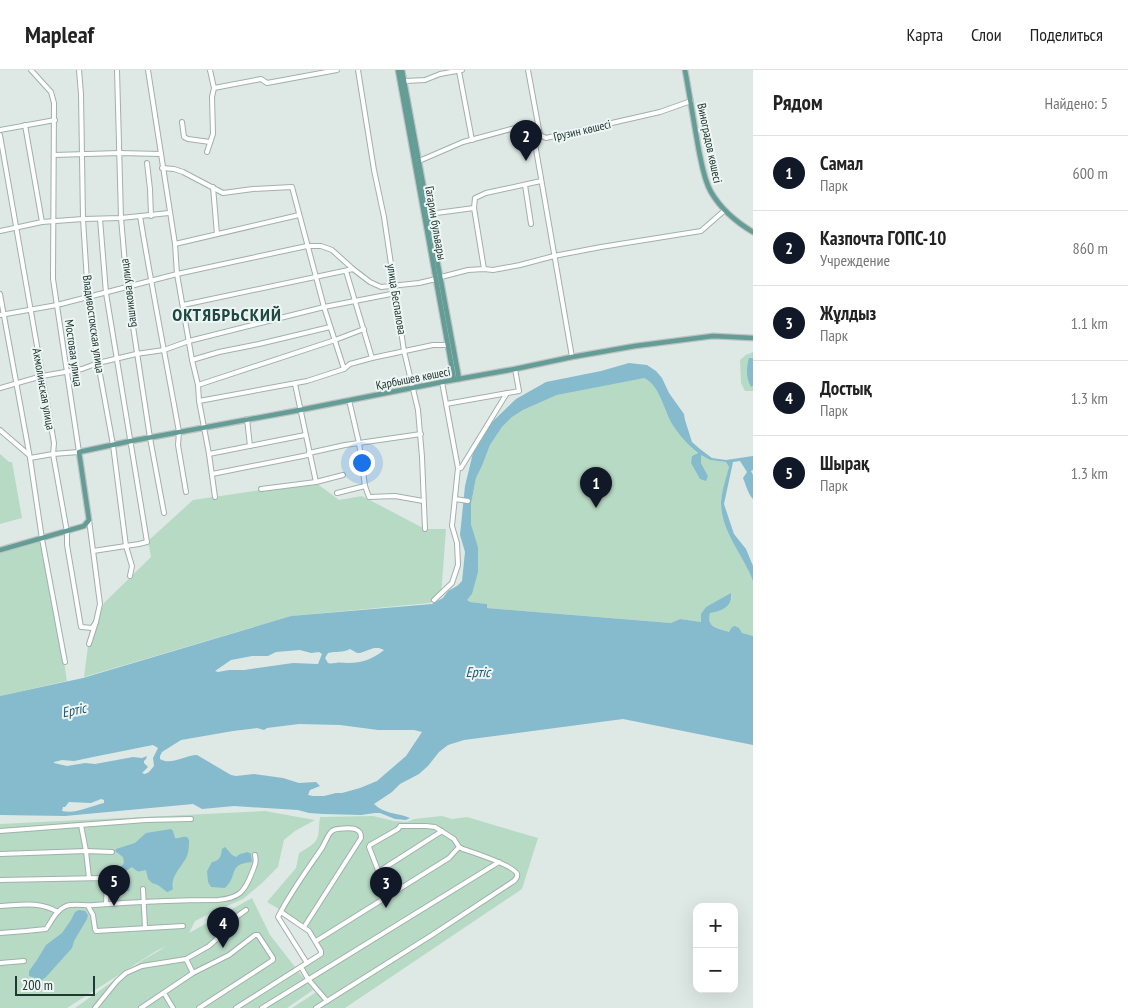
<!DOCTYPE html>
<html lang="ru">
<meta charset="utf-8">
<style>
body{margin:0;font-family:"PT Sans Narrow",sans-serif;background:#f6f6f6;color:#222}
.controls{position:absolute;right:15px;bottom:15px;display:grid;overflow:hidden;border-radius:10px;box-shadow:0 5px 20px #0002}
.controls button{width:45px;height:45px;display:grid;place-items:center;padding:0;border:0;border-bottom:1px solid #e0e0e0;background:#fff;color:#222;font:25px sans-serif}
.scale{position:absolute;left:15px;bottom:12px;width:80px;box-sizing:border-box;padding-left:5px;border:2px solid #203834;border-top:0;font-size:14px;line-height:18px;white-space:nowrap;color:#203834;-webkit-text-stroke:4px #eef6f3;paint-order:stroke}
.you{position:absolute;left:361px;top:392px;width:18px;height:18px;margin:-12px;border:4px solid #fff;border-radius:50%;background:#1a73e8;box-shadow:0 0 0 8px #1a73e833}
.badge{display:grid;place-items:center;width:32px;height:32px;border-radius:50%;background:#111827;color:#fff;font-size:16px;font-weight:700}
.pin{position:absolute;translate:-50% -41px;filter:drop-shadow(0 1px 2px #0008)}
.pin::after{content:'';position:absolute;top:26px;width:18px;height:15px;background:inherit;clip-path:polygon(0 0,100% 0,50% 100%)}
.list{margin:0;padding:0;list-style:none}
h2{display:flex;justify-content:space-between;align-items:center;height:65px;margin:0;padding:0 20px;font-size:21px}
h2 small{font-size:16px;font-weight:400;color:#767676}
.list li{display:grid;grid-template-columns:32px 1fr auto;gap:15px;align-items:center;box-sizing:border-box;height:75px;padding:0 20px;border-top:1px solid #e0e0e0}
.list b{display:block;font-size:19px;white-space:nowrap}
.list p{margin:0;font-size:16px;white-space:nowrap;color:#767676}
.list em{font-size:16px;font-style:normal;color:#767676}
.map{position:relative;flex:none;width:753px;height:938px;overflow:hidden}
header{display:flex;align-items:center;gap:30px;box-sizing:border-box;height:70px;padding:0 25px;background:#fff;border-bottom:1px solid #e0e0e0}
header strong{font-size:24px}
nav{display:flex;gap:28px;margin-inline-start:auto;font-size:18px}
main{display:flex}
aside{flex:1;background:#fff}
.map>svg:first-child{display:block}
</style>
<header>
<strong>Mapleaf</strong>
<nav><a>Карта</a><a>Слои</a><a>Поделиться</a></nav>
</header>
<main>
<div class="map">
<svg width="753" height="938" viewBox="0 0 753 938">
<rect width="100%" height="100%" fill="#dee9e5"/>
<g fill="#b7dac4">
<path d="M753 282V288H749L751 317 753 316V321H745L741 313 740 290 746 285Z"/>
<path d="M644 307C659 314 664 340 672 354 679 365 688 375 698 384L692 386 708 406 701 393V385L710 390 726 392 729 397 721 429 722 442 753 511V566C743 564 717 561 711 554 708 551 709 546 710 543 720 541 729 537 732 527L731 524 706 537 701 552 680 549 671 553 487 538V534L470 532 466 530 472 524 478 477 471 454V434L476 408 482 396 490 375 502 357 512 347 523 340 557 325Z"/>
<path d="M0 384 9 392H12L22 448 0 454Z"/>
<path d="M315 412 339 430 362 426 425 459H446L441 526 430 533 291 546 84 607 88 576 104 533 151 487 148 471 193 430Z"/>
<path d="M45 470 67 611 0 626V482Z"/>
<path d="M265 741 315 750 295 761 284 770 278 797 262 813 243 829 211 843 195 851 189 863 252 828 270 865 313 920 287 938H75L143 890 167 876 156 881 67 938H0V754Z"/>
<path d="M373 746 394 751 407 752 414 749 442 746 452 749 467 747 538 768 522 819 345 938H292L318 921 301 897 324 882 309 857 267 832 296 798 299 783C322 770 317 770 320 747Z"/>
</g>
<g fill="#86bacd" fill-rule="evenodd">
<path d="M749 288H753V316L751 317C746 308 746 298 749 288Z"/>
<path d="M629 293 647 295 656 301 662 308 669 323 684 344 685 350 692 372 700 379 712 388 726 390 753 386V400L751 401 753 405V429C748 424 746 415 743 408L747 402 740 391 733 392 724 434 734 464 746 479 753 496V511C743 484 721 462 721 432 722 420 726 408 729 397L726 392 710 390 701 385V393L708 406 706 411 700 409 691 393 692 386 698 383C688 375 679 365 672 354 664 340 659 314 644 308L557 325 523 340 512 347 502 357 490 375 482 396 476 408 471 434V454L478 477V502L472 524 467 530 470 532 487 534V538L671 553 680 549 701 552V544L706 537 731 523C733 537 721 541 710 543 706 558 718 558 729 562L732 557 735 556 739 558 742 563 753 566V675L623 649 464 670 448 675 439 682 428 696 419 704 400 714 392 722 374 734C384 744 398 743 410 748L406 750 395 749 380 743H375L361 745 323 744 309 743 298 740 234 736 202 739 193 734 65 746 0 745V626L83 608 291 546 432 534 443 528 448 521 457 516 462 511 465 482 460 465 465 416 473 383 492 352 516 329 546 312 601 301ZM374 578H379L384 580C373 589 362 593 348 593 344 593 339 592 336 593 333 593 330 594 328 593L325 588 328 583C335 581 343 583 350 579L357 583H360ZM300 580 311 583 319 582 322 584 318 594 293 593 244 600H229L218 602 215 601 231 590 252 586H268L276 582ZM299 654 340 655 378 660H414L422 662 406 686 377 711 360 718 342 723H336L324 726H313L308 725 310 720 320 716 316 712 299 713 283 708 254 704 236 706 231 705 197 685C185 685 171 696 160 689V686L162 682 181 670 233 661 257 658 264 660 267 658ZM153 675 158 678 153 688 154 696 149 702 145 704 142 703 148 697 144 693V691L146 689 147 686 142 688 133 687 95 694 85 693 67 696 54 693V692L62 690 74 691 93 687ZM101 729 104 730V733C91 736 76 744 62 741L63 737H65L69 732 91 733Z"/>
<path d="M171 759 173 761 175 768C179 769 182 766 187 767L189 770C189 775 189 781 187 786 182 797 170 806 173 819L170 821 167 822 158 815 152 813 148 809 146 800C138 801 140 804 132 797L127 800V809L130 816 129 821H126L121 819 120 806 115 801 117 798 123 795 124 792 123 787 115 781 116 779 135 773 146 763Z"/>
<path d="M225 777 232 785 236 787 240 784 248 782 251 784 252 792C227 794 239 805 225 818L211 817 208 812 207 801 212 792C220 791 221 786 222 779Z"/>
<path d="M79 840 85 841 88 845 87 849 74 871 72 878 46 907 42 910 29 906V901L37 890 46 875 62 863 71 850 75 842Z"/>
</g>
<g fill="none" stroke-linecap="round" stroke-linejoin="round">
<defs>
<g id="minor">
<path d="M79 0 81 24 83 149 88 227 98 293 113 375 126 476 132 496 130 506"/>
<path d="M117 0 121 148 127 217 150 368 164 443"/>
<path d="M148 0 175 174 177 204 192 290 198 315 199 331 209 384 215 427"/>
<path d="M358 0 374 100 384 147 404 281 418 340 422 387 425 459"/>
<path d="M528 0 540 65"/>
<path d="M459 1 472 70"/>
<path d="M405 11 425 10 440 4 462 0"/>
<path d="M214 18 261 9 267 13 337 0"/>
<path d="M182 52 184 67 188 69 210 72"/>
<path d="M25 55 42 152"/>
<path d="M0 60 55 50"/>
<path d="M533 62 572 287"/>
<path d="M0 65 54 373 53 384 67 462V475L81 557 92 558 96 552"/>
<path d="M207 82 213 64 212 27 214 18 210 0"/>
<path d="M54 85 119 83 161 84"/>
<path d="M419 91 463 72 511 59 522 57 526 58 546 68 660 42 691 31"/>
<path d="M147 93 150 119 151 146"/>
<path d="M162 98 174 99 183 102 223 123 253 119 292 117 324 237 344 299"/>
<path d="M525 115 531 154"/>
<path d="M213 117 217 164"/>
<path d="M429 144 474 138"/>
<path d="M140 146C152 219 166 290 179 362L178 375 186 422"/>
<path d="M0 161 42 152 83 149 121 148 169 143"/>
<path d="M175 174 299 145"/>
<path d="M484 199 474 138 475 128 486 123 541 111"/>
<path d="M346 201 372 288"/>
<path d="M441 207 468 200 484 199 493 200 520 195 554 186 601 177 701 161 725 140"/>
<path d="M0 224 30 388 42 469 65 592"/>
<path d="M183 235 353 199"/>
<path d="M0 245 57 235 177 204 307 176H321L332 180 353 199 370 212 381 217 419 213 436 209"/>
<path d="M192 290 219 282 259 274 330 257"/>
<path d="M295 314 316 412"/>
<path d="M198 315 335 270 364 259"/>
<path d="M0 318 42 306 82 299 98 293 136 284 164 280 189 271 324 237 396 223"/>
<path d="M349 330 359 373 365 416"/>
<path d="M199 331 307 311 344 299 350 294 372 288 433 275H448"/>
<path d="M446 334 519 321 515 299"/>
<path d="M247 349 250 376"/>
<path d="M0 360 29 385"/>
<path d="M209 384 305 365"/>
<path d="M30 388 53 384 79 382 53 209 54 33 51 22 31 0"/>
<path d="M458 398H461L507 323"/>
<path d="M212 404 308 385 309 383 345 375 421 364"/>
<path d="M261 419 316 412 343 405"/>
<path d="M337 423 365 416 369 427 395 426 423 431"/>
<path d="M455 429 468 431"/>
<path d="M93 481 139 474 147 472 106 223 100 149"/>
<path d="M434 530 452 513 458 495 457 473 452 456 458 398 442 312"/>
<path d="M89 574 96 552 100 534 89 450"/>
<path d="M81 755 86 781 89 808"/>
<path d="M0 761 146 750 191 749"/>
<path d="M0 784 86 781 112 782"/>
<path d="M378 802 442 761"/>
<path d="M0 810 104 808 106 809 107 811 106 834"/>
<path d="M143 819 145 858"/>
<path d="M0 836C21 835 39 831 58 842"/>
<path d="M88 836 93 845 95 859 96 861 183 856"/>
<path d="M304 857 361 768C361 763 360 761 355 759 351 758 335 758 332 761 328 764 325 773 322 778 307 800 290 823 278 847L307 893"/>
<path d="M0 863 26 861 46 859C52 851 56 840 66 836 74 833 85 836 94 835 135 832 177 830 218 830 238 828 244 823 251 805 254 797 257 793 255 785"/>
<path d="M316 871 449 788 459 777"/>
<path d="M186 889 193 903"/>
<path d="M0 893 24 891"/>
<path d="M301 897 308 909 327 931"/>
<path d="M164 923 173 938"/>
<path d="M95 938 117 911 126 903 142 896 186 889 209 876 220 866 222 857 246 840"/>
<path d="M141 938 193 903 229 885 255 865H258L273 888V890L199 938"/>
<path d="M236 938 321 884V881L309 861 281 842"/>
<path d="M262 938 499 792"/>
<path d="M316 938 432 865 514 811C516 809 518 807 517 804 515 796 472 782 463 779L459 777 454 769 435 757 426 756H400L398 759 370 775 369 777 388 826"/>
</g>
<g id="major">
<path d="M398 0 454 309"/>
<path d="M402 0 459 309"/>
<path d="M685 0C690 27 694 54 699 81 702 95 704 110 711 122 721 139 736 152 753 162"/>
<path d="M0 480 84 456 89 450 79 382 131 371 300 340 442 312 515 299 572 287 635 276 713 266 753 268"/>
</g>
</defs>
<use href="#minor" stroke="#a1b0ac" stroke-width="6"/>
<use href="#major" stroke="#bcc3c2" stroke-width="7"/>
<use href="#minor" stroke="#fff" stroke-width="4"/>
<use href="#major" stroke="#639d95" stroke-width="4.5"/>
</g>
<g text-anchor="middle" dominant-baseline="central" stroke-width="4" stroke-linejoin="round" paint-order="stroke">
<g font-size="12" fill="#203834" stroke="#eef6f3">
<text transform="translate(582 60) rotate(-13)">Грузин көшесі</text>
<text transform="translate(710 73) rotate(78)">Виноградов көшесі</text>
<text transform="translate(436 153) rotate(80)">Гагарин бульвары</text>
<text transform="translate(128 223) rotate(-97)">Башикова улица</text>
<text transform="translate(397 229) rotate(81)">улица Беспалова</text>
<text transform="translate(94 254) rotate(82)">Владивостокская улица</text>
<text transform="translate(74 283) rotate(82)">Мостовая улица</text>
<text transform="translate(413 308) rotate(-11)">Қарбышев көшесі</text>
<text transform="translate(44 319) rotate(80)">Акмолинская улица</text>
</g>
<g font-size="14" font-style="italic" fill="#1d5971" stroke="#eef6f3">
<text x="478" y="602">Ертіс</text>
<text transform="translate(74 640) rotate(-12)">Ертіс</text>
</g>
<g font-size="18" font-weight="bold" letter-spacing="1" fill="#1d4843" stroke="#eef6f3">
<text x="227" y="244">ОКТЯБРЬСКИЙ</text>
</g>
</g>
</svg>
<div class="controls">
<button>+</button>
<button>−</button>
</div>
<div class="scale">200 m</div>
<div class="you"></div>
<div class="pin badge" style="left:596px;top:438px">1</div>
<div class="pin badge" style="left:526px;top:91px">2</div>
<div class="pin badge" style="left:386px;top:838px">3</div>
<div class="pin badge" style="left:223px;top:878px">4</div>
<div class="pin badge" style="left:114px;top:836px">5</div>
</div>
<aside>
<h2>Рядом<small>Найдено: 5</small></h2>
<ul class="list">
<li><span class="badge">1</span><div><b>Самал</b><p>Парк</p></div><em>600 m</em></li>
<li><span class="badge">2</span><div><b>Казпочта ГОПС-10</b><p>Учреждение</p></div><em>860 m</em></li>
<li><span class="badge">3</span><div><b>Жұлдыз</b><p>Парк</p></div><em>1.1 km</em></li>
<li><span class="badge">4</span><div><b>Достық</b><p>Парк</p></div><em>1.3 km</em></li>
<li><span class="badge">5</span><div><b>Шырақ</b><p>Парк</p></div><em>1.3 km</em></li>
</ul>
</aside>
</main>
